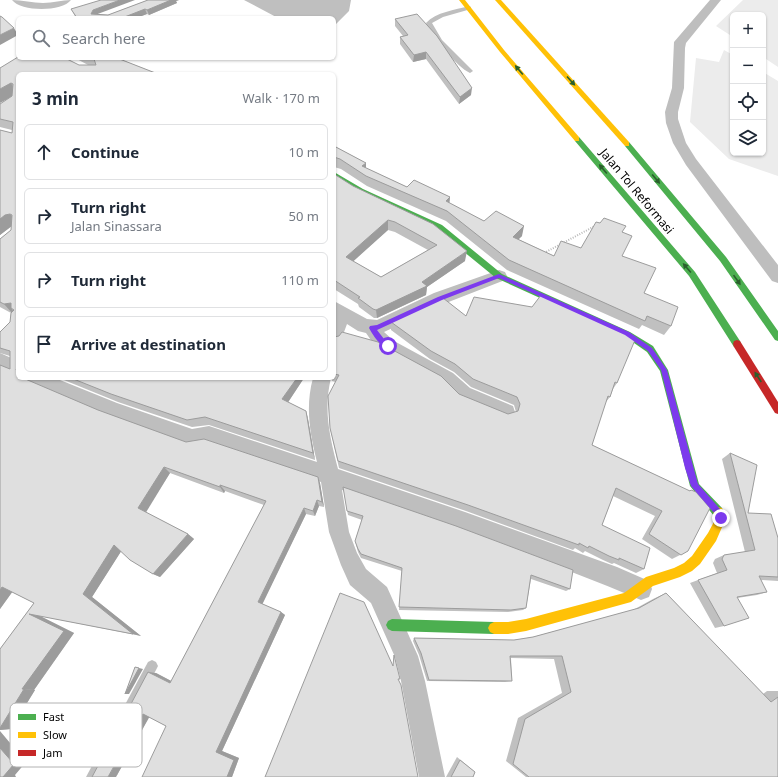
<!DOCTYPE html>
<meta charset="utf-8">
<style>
body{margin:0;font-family:"Noto Sans",sans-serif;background:#f2f2f3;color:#1f2937}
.controls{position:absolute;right:12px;top:12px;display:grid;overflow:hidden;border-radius:6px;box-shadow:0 1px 3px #0004}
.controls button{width:36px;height:36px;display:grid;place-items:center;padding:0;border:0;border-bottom:1px solid #e0e1e3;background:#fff;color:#1f2937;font:20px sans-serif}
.stop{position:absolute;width:12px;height:12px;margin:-9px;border:3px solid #7c3aed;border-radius:50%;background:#fff}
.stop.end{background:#7c3aed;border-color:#fff;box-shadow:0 1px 4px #0008}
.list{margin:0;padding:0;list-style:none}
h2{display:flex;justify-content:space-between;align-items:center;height:52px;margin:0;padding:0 16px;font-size:17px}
h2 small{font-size:13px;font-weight:400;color:#747a83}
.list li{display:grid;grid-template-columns:26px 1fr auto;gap:12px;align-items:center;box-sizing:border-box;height:56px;margin:0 8px 8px;padding:0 8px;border:1px solid #e0e1e3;border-radius:6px}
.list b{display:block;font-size:15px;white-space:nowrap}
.list p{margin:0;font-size:13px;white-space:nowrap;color:#747a83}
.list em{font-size:13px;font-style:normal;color:#747a83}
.icon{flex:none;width:22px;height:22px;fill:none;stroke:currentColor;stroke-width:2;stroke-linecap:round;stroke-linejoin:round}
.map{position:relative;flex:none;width:778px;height:777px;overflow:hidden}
.search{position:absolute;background:#fff;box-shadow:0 1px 3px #0004;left:16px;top:16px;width:320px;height:44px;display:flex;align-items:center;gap:10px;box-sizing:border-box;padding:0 14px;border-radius:6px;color:#747a83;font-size:15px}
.panel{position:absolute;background:#fff;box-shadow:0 1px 3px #0004;left:16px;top:72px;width:320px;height:308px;border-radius:6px}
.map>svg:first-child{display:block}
</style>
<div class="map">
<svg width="778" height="777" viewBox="0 0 778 777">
<rect width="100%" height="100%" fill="#fff"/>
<g fill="#ececec">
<path d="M743 0H778V67L763 57V15H733V37L716 26Z"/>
<path d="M724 50 733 55V153H763V72L778 81V176L729 159 690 122 696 58 719 62Z"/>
</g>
<path fill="#bfbfbf" d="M244 0H351L349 11 334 26V18H278Z"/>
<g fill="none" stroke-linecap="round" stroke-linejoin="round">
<path stroke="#b9b9b9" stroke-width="2" stroke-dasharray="1 1.5" stroke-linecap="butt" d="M544 253 595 226"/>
<g fill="#bebebe" fill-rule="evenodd">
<path d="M469 6 471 7V9L443 17 432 23 442 40 473 71 470 73C457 67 431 36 426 23 436 12 455 10 469 6Z"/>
<path d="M152 660 156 662 158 666 156 670 99 777H86L148 662Z"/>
</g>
<g fill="#bebebe" fill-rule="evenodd">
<path d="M12 0C22 0 33 3 43 3 53 3 62 0 71 0 62 12 21 12 12 0Z"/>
<path d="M710 0H721L686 43 685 48 684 88 678 112V119L686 143 696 159 778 265V283L772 281 686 165 673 143 666 123 665 112 672 88 674 42Z"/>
<path d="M499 270 505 272 507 276 505 280 446 303 384 332 394 341 453 373 470 388 513 406 515 412 513 418 506 420 458 400 441 383 382 351 375 346 366 333 358 331 347 324 340 343 334 345V301L367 319 377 320 434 293Z"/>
<path d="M0 353 18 361V376L0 368Z"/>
<path d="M26 378H55L117 403 192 429 209 426 317 462C310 434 305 407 313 378H331C323 410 330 438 338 469L465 512 617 567 649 581 652 589 649 597 641 600C543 559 442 524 342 490L349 532 357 553 366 569 387 587 418 656 425 681 445 777H419L401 681 395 657 371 603 350 585 341 565 329 532 321 482 209 444 192 447 106 416 29 383Z"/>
</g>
<g fill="#4caf50" fill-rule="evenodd">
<path d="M575 137H579L695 272 740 341 741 344 740 347H734L689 276 575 141Z"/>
<path d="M625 142H629L726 257 778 331V341L775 340 720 261 625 146Z"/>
<path d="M334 172 363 189 442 225 502 274 630 332 653 346 668 370 699 484 722 508 723 512 722 516 718 517 714 516 690 486 660 371 647 352 624 336 496 278 436 229 357 193 334 177Z"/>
<path d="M392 619 494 622 498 624 500 628 498 632 494 634 392 631 388 629 386 625 388 621Z"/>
</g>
<g fill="#ffc107" fill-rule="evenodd">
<path d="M459 0H465L504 50 579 137V141H575L500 52Z"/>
<path d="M495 0H501L629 142V146H625Z"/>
<path d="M718 507 722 508 726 518 716 541 700 564 692 571 680 577 653 586 631 602 526 631 508 634H494L490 632 488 628 490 624 494 622H508L526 619 624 593 646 577 674 568 684 563 692 556 708 533 716 518 713 512 714 508Z"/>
</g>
<path fill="#c62828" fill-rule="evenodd" d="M737 340 740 341 778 402V414L775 413 734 347 733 344 734 341Z"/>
</g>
<g fill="#c0c0c0" fill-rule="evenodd">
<path d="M148 0H179L176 1 177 3 149 15 147 14 136 18H76L71 9 97 14 108 15Z"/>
<path d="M395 19 471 95 459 104 426 59 413 62 400 44V37L403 36 395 26Z"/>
<path d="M75 58H117L158 74H18V378H26V379L98 410 186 442 320 483 324 507 319 506 315 516 306 514 262 604 281 612 285 615 222 751 239 758 232 777 166 726 149 717 116 777 156 673 171 681 264 505 225 491 224 493 170 473 145 512 188 534 194 539 160 577 153 574 121 551 92 597 141 636 40 616 74 633 34 690H35L11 729 0 730V649L34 603 12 592 0 609 10 369V356L0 353V332L10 322 11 313 0 307V239L11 230 12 226 0 235V130L12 133V130L0 127V104L9 98 0 68 88 65Z"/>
<path d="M334 146 366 163V168L407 187 450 197 449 203 484 221 522 236 518 239 554 256 581 248 623 232 622 256 644 293 671 326 664 335 642 325 639 329 507 270 446 221 367 186 341 169 334 167Z"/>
<path d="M334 174 465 261 427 287 426 295 377 318H374L359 307 358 304 334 289ZM388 230 395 232 428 250 381 277 353 261Z"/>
<path d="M466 316 617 383 613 389 610 397 605 403 592 445 689 491 691 490 688 551 672 559 642 539 655 516 613 496 602 525 644 569 636 573 614 563 612 564 603 560 585 551 583 553 575 548 573 550 466 511 339 468 330 428 335 382 332 381 331 378H334V337L459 394 508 414 516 412 514 405 471 387 454 372 430 359 391 330V322Z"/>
<path d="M59 378H304L288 402 306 411 308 419 315 460 209 425 192 427 118 402Z"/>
<path d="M730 453 748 513 778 538V581L761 580 767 592 757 595 737 598 724 626 715 628 690 583 717 573 713 563 715 559 724 555 745 552 722 459Z"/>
<path d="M343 487 570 589 566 591 531 579 526 608 523 610 508 612 399 610 402 571 361 558 358 552 355 541 362 520 348 515Z"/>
<path d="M666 593 763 694 767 691H778V777H526L506 761 518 718 562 693 554 659 511 658 512 681 505 682 427 681 419 655 413 641 414 638 514 640 533 637 633 610 653 599Z"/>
<path d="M457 757 475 772 473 777H446Z"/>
</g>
<g fill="#9c9c9c">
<path d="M120 0H135L95 15 91 14 93 10Z"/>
<path d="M171 0H179L176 1 177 3 149 15 147 10Z"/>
<path d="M145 9 147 14 136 18H122Z"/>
<path d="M14 28 18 35 0 45V35Z"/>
<path d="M426 52V59L413 62 414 55Z"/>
<path d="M11 83 17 94 0 103V89Z"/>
<path d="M472 88 471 95 459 104 460 97Z"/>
<path d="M366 163V173L362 166Z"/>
<path d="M450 197 449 207 446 201Z"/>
<path d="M10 214 18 224 13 225 0 235V219L5 215Z"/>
<path d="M388 220V230L347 267 346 257Z"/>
<path d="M524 226 522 236 511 247 513 237Z"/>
<path d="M467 251 465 261 427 287 426 295 377 318 376 310 422 282Z"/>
<path d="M11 303V308L15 313H12L4 304Z"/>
<path d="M297 378H304L285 407 282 399Z"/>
<path d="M306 411 308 419 315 460 313 453Z"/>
<path d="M164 467 170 473 145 514 138 508Z"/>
<path d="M318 477 320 483 324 507 322 502Z"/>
<path d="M220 485 225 491 224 493 220 487Z"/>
<path d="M317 500 319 506 315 516 313 511Z"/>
<path d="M304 508 306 514 262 605 258 602Z"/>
<path d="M188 534 194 539 160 577 153 574Z"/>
<path d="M114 545 122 550 92 597 141 636 133 634 83 594Z"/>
<path d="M2 587 13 591 0 609V590Z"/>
<path d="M281 612 285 615 222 751 239 758 232 777H227L216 752Z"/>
<path d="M29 614 40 616 74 633 34 690 22 689Z"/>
<path d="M135 667 143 669 129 694H125Z"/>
<path d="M148 672 156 673 177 684 170 683Z"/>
<path d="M24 689 35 690 11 729 0 730V728Z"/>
<path d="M143 714H151L116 777H108Z"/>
<path d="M0 731 26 762 15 775 16 777H3L0 748Z"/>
</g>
<g fill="#dfdfdf" stroke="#9c9c9c" fill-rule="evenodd">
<path d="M101 0H120L93 10 91 14 108 15 148 0H171L147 10 145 9 122 18H77L71 9Z"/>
<path d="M417 14 437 36 472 88 460 97 426 52 414 55 400 37 408 35 395 19Z"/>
<path d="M0 16 2 17 14 28 0 35Z"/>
<path d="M18 57V58H65L79 65H96L94 59 91 58H117L158 74H18V369H16L18 373V378H23L98 410 186 442 204 439 318 477 322 502 317 500 313 511 304 508 258 602 281 612 216 752 234 760 227 777H142L166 726 143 714 108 777H92L148 672 170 683 266 501 220 485V487L164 467 138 508 188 534 153 574 130 560 114 545 83 594 133 634 29 614 64 631 22 689H24L0 728V649L34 603 2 587 0 590V365L10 369V351L0 348V332L10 322 11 313 14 310 11 308V303L4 304 0 302V239L11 230 12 215 10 214 5 215 0 219V130L12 133 13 122 0 119V104L12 96 13 84 11 83 0 89V68Z"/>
<path d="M334 146 366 163 362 166 407 187 414 180 450 197 446 201 484 221 496 211 524 226 513 237 554 256 561 241 581 248 596 222 600 223 604 218 626 226 622 232 632 236 622 256 656 268 644 293 678 307 671 326 647 316 645 321 509 260 447 211 366 176 340 159 334 157Z"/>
<path d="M334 174 353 186 433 224 467 251 422 282 427 286 376 310 373 309 358 298 360 297 334 280ZM388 220 395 222 437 245 381 277 346 257Z"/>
<path d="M541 295 625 333 635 340 617 383 615 382 610 397 608 396 592 445 690 491 691 490 696 492 710 508 688 551 681 555 649 534 662 511 616 488 602 525 650 548 644 569 619 558V560L609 556 589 546 588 548 579 543V545L468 505 338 461 330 428 328 396 339 375 334 374V337L339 336 342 332 378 342 441 376 459 394 508 414 518 411 520 404 517 397 473 379 455 364 431 351 391 322 443 298 466 316 474 297 532 307Z"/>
<path d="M71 378H297L282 399 306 411 313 453 205 417 187 420 111 394Z"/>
<path d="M730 453 757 465 748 513 771 514 778 538V577L759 576 767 592 737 597 749 618 724 626 698 580 727 570 722 559 724 555 755 550Z"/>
<path d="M343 487 456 526 573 570 570 589 531 575 526 608 511 610 399 607 402 568 361 554 358 549 355 541 363 516 347 511Z"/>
<path d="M340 593 364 602 393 666 394 655 400 679H398L401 685 418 777H265Z"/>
<path d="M666 593 771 702 778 697V777H529L513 764 525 719 571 692 562 656H510L512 681 429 680 421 653 414 638 514 640 533 637 639 608Z"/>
<path d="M135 667 139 668 125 694Z"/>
<path d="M0 748 14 764 3 777H0Z"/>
<path d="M460 760 475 772 473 777H451Z"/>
</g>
<defs><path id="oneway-solid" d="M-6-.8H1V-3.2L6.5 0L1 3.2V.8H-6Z"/></defs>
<g fill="#2a602c">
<use href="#oneway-solid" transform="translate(519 70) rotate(-130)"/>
<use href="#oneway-solid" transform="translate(571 81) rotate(48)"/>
<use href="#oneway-solid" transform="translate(603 169) rotate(-130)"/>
<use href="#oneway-solid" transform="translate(656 179) rotate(50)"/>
<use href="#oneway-solid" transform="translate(687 268) rotate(-131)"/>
<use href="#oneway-solid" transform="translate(737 280) rotate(55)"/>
<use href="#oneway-solid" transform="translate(758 377) rotate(-123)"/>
</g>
<path fill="#7c3aed" d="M499 274 629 332 652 348 667 370 698 484 720 509 725 518 724 521H718L715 514 691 486 685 468 661 370 648 351 625 335 499 278 442 300 377 330 384 339 390 344V347C381 349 373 335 369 328L370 326 377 325 438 297Z"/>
<g text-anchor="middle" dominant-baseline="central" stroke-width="3" stroke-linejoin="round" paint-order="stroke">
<g font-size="12" fill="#000" stroke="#fff">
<text transform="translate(637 191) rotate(50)">Jalan Tol Reformasi</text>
</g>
</g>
<rect x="10" y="703" width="132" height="64" rx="6" fill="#fff" stroke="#b2b2b2" stroke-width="1"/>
<rect x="18" y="714" width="18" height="6" fill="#4caf50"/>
<rect x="18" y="732" width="18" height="6" fill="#ffc107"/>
<rect x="18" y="750" width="18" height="6" fill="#c62828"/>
<g font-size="11" fill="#000">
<text x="43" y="721">Fast</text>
<text x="43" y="739">Slow</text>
<text x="43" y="757">Jam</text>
</g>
</svg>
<div class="controls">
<button>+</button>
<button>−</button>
<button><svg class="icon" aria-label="locate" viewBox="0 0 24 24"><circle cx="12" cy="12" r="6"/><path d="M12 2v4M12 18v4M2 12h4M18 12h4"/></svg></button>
<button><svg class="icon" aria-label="layers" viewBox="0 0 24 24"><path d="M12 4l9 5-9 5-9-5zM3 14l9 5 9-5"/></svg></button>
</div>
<div class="stop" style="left:388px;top:346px"></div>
<div class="stop end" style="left:721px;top:518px"></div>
<div class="search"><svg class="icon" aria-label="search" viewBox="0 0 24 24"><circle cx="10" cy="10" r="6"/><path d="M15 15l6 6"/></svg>Search here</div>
<section class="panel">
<h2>3 min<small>Walk · 170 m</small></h2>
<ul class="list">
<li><svg class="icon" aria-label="ahead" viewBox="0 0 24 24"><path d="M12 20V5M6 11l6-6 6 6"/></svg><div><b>Continue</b></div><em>10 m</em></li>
<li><svg class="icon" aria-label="right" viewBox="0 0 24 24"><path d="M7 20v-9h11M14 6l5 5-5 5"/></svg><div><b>Turn right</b><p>Jalan Sinassara</p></div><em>50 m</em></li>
<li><svg class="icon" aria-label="right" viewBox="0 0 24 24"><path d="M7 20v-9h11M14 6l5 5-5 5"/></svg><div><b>Turn right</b></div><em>110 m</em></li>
<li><svg class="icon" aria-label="arrive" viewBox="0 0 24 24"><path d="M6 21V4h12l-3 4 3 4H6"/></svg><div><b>Arrive at destination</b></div></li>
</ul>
</section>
</div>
